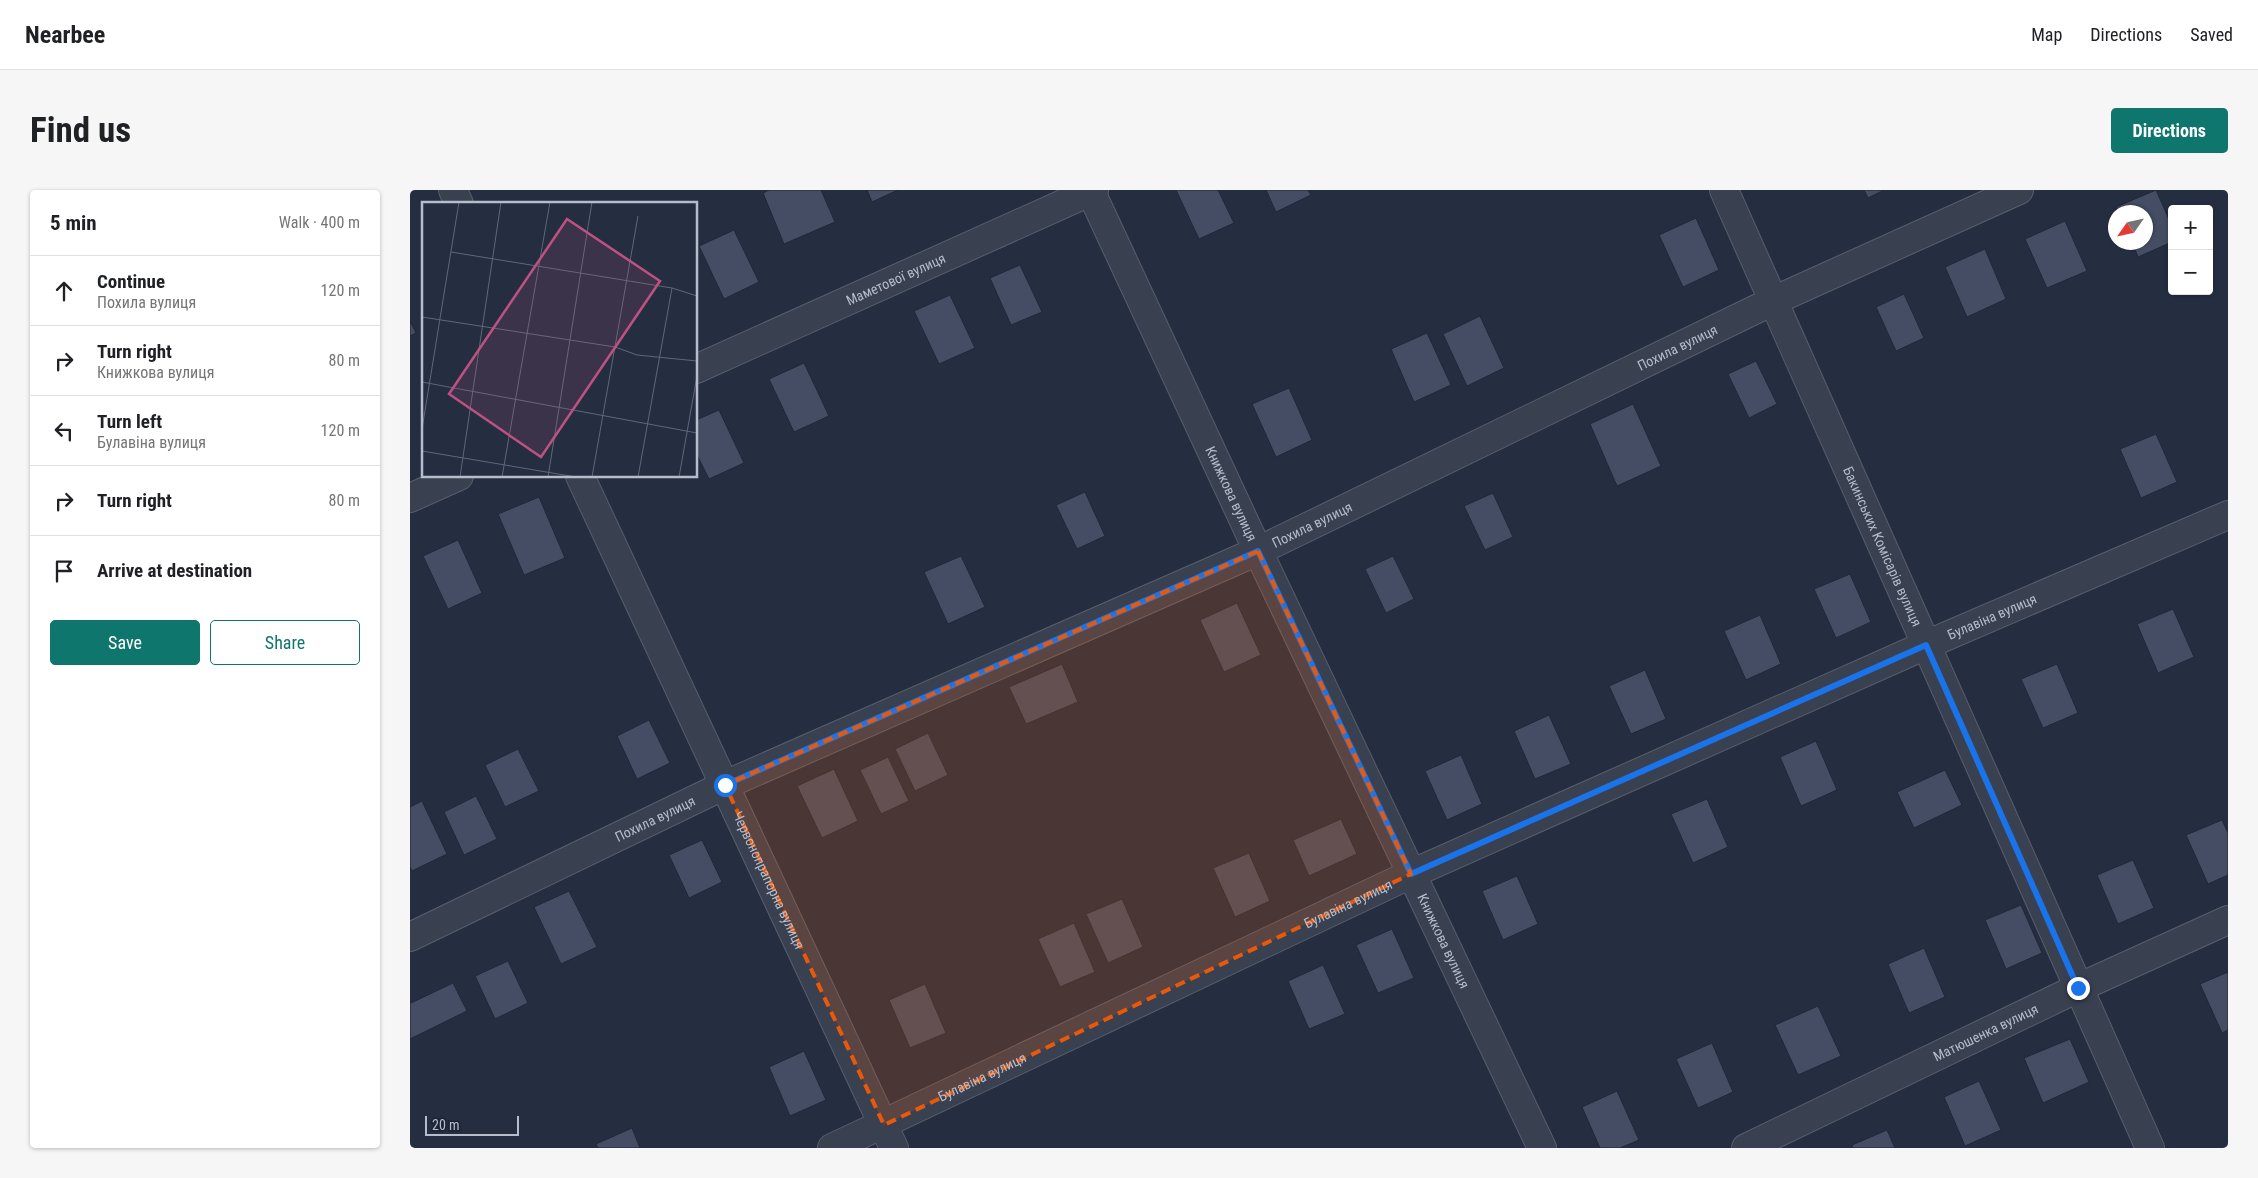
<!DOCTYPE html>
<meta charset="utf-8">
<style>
body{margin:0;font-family:"Roboto Condensed",sans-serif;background:#f6f6f6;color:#202124}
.controls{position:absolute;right:15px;top:15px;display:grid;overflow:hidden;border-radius:5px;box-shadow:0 1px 4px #0004}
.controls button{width:45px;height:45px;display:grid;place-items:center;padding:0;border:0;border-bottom:1px solid #e0e0e0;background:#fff;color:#202124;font:25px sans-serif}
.compass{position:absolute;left:1698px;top:15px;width:45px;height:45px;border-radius:50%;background:#fff;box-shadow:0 1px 4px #0004;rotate:236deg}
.scale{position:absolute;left:15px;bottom:12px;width:94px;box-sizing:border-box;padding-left:5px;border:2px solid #b6bccb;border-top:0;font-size:14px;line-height:18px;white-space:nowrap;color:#b6bccb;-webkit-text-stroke:4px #1e2536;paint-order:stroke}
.stop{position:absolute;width:15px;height:15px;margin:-11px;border:4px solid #1a73e8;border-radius:50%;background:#fff}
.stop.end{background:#1a73e8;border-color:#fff;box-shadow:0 1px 5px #0008}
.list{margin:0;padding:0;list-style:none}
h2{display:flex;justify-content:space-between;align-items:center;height:65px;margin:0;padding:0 20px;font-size:21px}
h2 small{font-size:16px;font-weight:400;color:#757577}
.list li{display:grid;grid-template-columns:32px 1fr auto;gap:15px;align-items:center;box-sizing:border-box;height:70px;padding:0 20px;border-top:1px solid #e0e0e0}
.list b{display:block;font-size:19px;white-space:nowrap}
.list p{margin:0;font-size:16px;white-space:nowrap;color:#757577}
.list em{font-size:16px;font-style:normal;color:#757577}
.actions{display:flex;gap:10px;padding:15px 20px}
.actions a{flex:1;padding:11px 0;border:1px solid #0f766e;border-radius:5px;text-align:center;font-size:18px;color:#0f766e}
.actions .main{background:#0f766e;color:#fff}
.icon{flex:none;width:28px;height:28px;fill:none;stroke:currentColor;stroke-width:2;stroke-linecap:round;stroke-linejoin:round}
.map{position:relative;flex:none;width:1818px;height:958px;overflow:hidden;border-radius:5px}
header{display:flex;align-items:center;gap:30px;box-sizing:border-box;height:70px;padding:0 25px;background:#fff;border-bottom:1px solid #e0e0e0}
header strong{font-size:24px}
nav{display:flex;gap:28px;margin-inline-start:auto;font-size:18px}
.intro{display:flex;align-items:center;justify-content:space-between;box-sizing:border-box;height:120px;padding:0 30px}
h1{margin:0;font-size:35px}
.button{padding:12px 22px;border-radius:5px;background:#0f766e;color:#fff;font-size:18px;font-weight:700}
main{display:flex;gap:30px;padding:0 30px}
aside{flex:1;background:#fff;border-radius:5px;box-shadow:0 1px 4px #0004}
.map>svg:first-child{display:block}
</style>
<header>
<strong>Nearbee</strong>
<nav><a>Map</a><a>Directions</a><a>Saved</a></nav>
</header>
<div class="intro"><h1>Find us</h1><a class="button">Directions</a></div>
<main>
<aside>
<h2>5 min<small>Walk · 400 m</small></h2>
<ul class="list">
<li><svg class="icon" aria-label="ahead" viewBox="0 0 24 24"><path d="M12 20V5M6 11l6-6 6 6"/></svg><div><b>Continue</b><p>Похила вулиця</p></div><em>120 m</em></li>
<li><svg class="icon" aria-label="right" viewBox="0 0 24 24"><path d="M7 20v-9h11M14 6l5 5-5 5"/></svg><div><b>Turn right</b><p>Книжкова вулиця</p></div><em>80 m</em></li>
<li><svg class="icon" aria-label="left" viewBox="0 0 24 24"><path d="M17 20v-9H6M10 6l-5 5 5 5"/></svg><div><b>Turn left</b><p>Булавіна вулиця</p></div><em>120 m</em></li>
<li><svg class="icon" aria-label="right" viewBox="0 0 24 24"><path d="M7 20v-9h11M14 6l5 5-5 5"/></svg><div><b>Turn right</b></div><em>80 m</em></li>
<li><svg class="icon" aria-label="arrive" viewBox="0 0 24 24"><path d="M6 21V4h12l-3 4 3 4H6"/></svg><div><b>Arrive at destination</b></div></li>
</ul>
<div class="actions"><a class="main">Save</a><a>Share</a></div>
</aside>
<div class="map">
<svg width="1818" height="958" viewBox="0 0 1818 958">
<rect width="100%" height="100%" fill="#252e41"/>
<g fill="#444d63" stroke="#202738">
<path d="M359 0H411L425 32 374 54 353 3Z"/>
<path d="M457 0H488L462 12Z"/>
<path d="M766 0H808L824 33 789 49Z"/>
<path d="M856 0H898L901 5 866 22Z"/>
<path d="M1454 0H1474L1458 8Z"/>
<path d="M1746 0 1762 36V52L1728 67 1722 52H1736V22H1709L1706 17Z"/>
<path d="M1286 28 1309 80 1273 97 1249 45Z"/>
<path d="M1655 31 1677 81 1637 98 1615 49Z"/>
<path d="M324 40 349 92 314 109 289 56Z"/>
<path d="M1575 59 1596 109 1557 127 1535 77Z"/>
<path d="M610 75 632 122 601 135 580 88Z"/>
<path d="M1494 104 1514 148 1486 161 1466 117Z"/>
<path d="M540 105 565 158 529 174 504 121Z"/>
<path d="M1070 126 1094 178 1057 196 1033 144Z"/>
<path d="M0 131 6 143 0 146Z"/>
<path d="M1017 143 1041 195 1004 212 981 159Z"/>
<path d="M1346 171 1367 214 1339 228 1318 184Z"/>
<path d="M394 173 419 226 384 242 359 189Z"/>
<path d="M879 198 902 250 866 267 842 214Z"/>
<path d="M1223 214 1251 276 1207 296 1180 234Z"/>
<path d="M309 220 334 273 299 289 286 263V230Z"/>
<path d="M1746 244 1767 292 1731 308 1710 259Z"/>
<path d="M675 302 695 346 667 359 646 315Z"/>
<path d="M1083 303 1103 347 1075 360 1054 316Z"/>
<path d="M129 307 155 368 114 385 88 324Z"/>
<path d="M48 350 72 403 38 419 13 366Z"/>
<path d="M551 366 575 417 538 434 514 382Z"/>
<path d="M983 366 1004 409 976 423 955 379Z"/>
<path d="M1440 384 1461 432 1426 448 1404 399Z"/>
<path d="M827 413 851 465 814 482 790 430Z"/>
<path d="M1763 419 1784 467 1748 483 1727 434Z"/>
<path d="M1350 425 1371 474 1336 490 1314 441Z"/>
<path d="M652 474 668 512 616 534 599 497Z"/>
<path d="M1647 474 1668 523 1633 538 1611 489Z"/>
<path d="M1235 480 1256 529 1221 544 1199 496Z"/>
<path d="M1139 525 1161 574 1125 589 1104 541Z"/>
<path d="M239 530 260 573 227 589 207 546Z"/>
<path d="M518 543 538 585 505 601 485 559Z"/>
<path d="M1406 551 1427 600 1391 616 1370 567Z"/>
<path d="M108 559 129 601 95 617 75 575Z"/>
<path d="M1051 565 1072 614 1037 630 1015 581Z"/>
<path d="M478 567 499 611 471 624 450 580Z"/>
<path d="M424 579 448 631 412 648 387 596Z"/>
<path d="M1535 580 1552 615 1504 638 1487 602Z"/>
<path d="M66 606 87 649 54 665 34 622Z"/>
<path d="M1297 609 1318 657 1283 673 1261 624Z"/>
<path d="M12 611 37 664 2 681 0 677V617Z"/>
<path d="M931 629 947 664 899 686 883 650Z"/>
<path d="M1812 630 1818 643V685L1798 694 1776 645Z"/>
<path d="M292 650 312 692 279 708 259 665Z"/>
<path d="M839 663 860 711 825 727 803 678Z"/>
<path d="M1723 670 1744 718 1708 734 1687 685Z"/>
<path d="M1107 686 1128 734 1093 750 1072 701Z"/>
<path d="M159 701 187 757 151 774 124 717Z"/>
<path d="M712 709 733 757 698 773 676 724Z"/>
<path d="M1611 715 1632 763 1596 779 1575 730Z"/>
<path d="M664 733 685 782 650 797 628 749Z"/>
<path d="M982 739 1004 788 968 803 946 755Z"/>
<path d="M1514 758 1535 807 1499 823 1478 774Z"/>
<path d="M98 771 118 813 85 829 65 786Z"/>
<path d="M913 775 935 824 899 839 878 791Z"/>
<path d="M1818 782V840L1812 843 1790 794Z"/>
<path d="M43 793 57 821 0 849V810L1 813Z"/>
<path d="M515 794 536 843 500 858 479 810Z"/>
<path d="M1408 816 1431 866 1388 885 1365 835Z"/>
<path d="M1660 849 1679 892 1633 913 1614 868Z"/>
<path d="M1302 853 1323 902 1288 918 1266 869Z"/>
<path d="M394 861 416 910 380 926 359 877Z"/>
<path d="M1569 891 1591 940 1555 956 1534 907Z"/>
<path d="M1207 901 1229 950 1210 958H1190L1172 917Z"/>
<path d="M222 938 230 958H188L186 954Z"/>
<path d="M1477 940 1485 958H1443L1442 955Z"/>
</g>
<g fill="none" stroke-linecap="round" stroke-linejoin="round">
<defs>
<g id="minor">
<path d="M43 0 49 14"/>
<path id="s1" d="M680 0 848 361 1132 958"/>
<path id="s2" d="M286 179 684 0"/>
<path id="s3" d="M170 286 484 958"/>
<path d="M0 308 49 286"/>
<path id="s4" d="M0 747 315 595 848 361 1363 111 1609 0"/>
<path id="s5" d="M422 958 1001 684 1516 455 1818 325"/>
<path id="s6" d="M1336 958 1668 798 1818 730"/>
</g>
<g id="tertiary">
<path id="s7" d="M1314 0 1740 958"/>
</g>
</defs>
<use href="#minor" stroke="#575e6e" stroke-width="30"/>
<use href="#tertiary" stroke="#575e6e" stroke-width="30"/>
<use href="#minor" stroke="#394050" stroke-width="28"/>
<use href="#tertiary" stroke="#394050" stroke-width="28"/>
</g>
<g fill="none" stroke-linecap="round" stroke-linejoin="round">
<path stroke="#1a73e8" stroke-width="6" d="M315 595 848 361 1001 684 1516 455 1668 798"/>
</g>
<path fill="#e8590c" fill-opacity="0.2" stroke="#e8590c" stroke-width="4" stroke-dasharray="10 6" stroke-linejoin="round" d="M848 361 1001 684 474 935 315 595Z"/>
<g text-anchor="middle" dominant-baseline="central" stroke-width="4" stroke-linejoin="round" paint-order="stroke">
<g font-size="14" fill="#b6bccb" stroke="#1e2536">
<text stroke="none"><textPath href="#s2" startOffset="219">Маметової вулиця</textPath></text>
<text stroke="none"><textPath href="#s4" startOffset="1398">Похила вулиця</textPath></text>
<text stroke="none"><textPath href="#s1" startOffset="335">Книжкова вулиця</textPath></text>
<text stroke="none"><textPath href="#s4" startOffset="992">Похила вулиця</textPath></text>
<text stroke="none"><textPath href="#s7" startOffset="390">Бакинських Комісарів вулиця</textPath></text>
<text stroke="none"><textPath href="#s5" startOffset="1276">Булавіна вулиця</textPath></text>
<text stroke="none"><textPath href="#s4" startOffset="272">Похила вулиця</textPath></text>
<text stroke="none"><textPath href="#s3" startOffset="446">Червонопрапорна вулиця</textPath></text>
<text stroke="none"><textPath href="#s5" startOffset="571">Булавіна вулиця</textPath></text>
<text stroke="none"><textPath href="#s1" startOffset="830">Книжкова вулиця</textPath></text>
<text stroke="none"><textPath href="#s6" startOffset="266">Матюшенка вулиця</textPath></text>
<text stroke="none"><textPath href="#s5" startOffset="166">Булавіна вулиця</textPath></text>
</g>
</g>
<g transform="translate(12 12)">
<rect width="275" height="275" fill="#252e41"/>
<path fill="none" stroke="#5f6778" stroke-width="1" d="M29 50 250 86 275 94M0 115 193 145 215 153 275 159M0 180 275 231M0 227 37 0M0 249 154 275M38 275 79 0M80 275 128 0M126 275 170 0M170 275 216 14M216 275 250 86M257 275 275 174"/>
<path fill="#be5182" fill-opacity="0.15" stroke="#be5182" stroke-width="2.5" d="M145 17 238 79 119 255 27 192Z"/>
<rect width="275" height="275" fill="none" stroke="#b6bccb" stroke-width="2.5"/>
</g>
</svg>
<div class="controls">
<button>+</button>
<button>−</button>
</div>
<svg class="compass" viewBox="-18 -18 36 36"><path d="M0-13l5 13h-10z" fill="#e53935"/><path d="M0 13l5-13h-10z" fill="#757577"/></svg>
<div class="scale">20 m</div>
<div class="stop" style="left:315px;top:595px"></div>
<div class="stop end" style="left:1668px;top:798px"></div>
</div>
</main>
